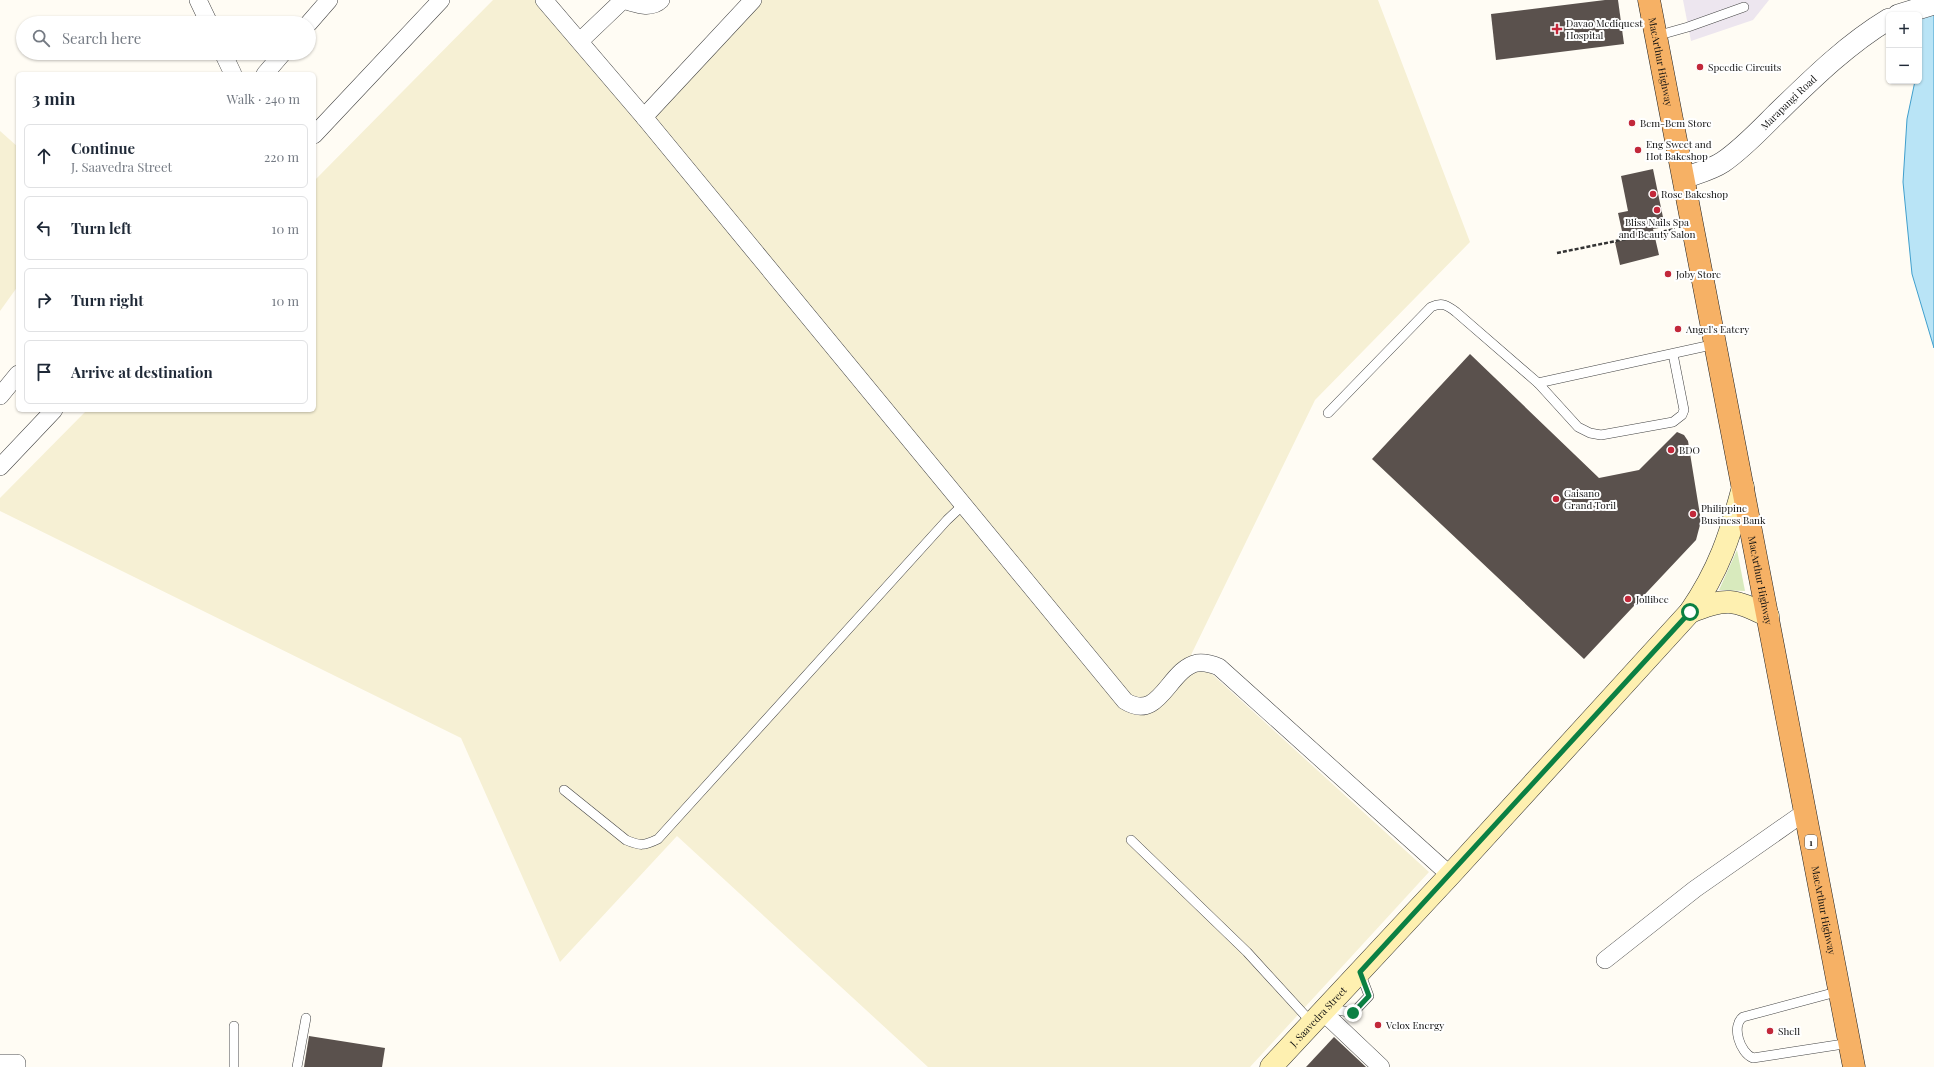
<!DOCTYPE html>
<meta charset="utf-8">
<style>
body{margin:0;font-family:"Playfair Display",serif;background:#f2f2f3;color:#1f2937}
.controls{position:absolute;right:12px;top:12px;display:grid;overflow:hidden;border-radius:6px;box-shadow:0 1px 3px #0004}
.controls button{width:36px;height:36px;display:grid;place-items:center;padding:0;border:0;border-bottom:1px solid #e0e1e3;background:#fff;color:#1f2937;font:20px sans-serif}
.stop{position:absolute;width:12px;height:12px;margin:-9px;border:3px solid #0b8043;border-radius:50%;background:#fff}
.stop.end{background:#0b8043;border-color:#fff;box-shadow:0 1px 4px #0008}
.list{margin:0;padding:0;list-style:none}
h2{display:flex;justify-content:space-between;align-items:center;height:52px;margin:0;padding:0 16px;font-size:17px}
h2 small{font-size:13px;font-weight:400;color:#747a83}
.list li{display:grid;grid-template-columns:26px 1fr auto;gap:12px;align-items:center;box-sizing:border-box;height:64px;margin:0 8px 8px;padding:0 8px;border:1px solid #e0e1e3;border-radius:6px}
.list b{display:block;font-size:15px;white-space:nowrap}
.list p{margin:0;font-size:13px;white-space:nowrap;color:#747a83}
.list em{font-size:13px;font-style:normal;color:#747a83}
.icon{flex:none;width:22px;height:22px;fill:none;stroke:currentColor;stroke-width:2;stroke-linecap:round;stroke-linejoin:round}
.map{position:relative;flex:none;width:1934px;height:1067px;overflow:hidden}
.search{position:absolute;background:#fff;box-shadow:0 1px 3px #0004;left:16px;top:16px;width:300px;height:44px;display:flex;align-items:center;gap:10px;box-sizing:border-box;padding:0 14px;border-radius:22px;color:#747a83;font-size:15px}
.panel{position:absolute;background:#fff;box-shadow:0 1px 3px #0004;left:16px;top:72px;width:300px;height:340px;border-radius:6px}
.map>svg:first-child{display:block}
</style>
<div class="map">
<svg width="1934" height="1067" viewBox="0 0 1934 1067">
<rect width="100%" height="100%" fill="#fffcf4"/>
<path fill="#ede6ef" d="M1683 0H1769L1753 20 1691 41Z"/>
<g fill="#f6f0d4">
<path d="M493 0H536L645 106 753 0H1378L1470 242 1315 400 1191 655 1429 872 1250 1067H928L677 836 560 962 461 738 0 511V498L87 410H314V181Z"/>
<path d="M0 131 18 147V286L0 311Z"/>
</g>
<path fill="#d8eabd" d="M1737 550 1745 591 1719 590Z"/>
<path fill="#b9e4f6" stroke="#409fcd" d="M1909 0H1934V348L1912 274 1903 182 1907 119 1915 81H1919V15H1914Z"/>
<g fill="#5a514d">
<path d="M1605 0H1618L1624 44 1496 60 1491 14Z"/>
<path d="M1653 169 1665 227 1653 229 1659 255 1620 265 1615 242 1624 240 1618 213 1628 211 1621 176Z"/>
<path d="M1470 354 1599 478 1639 470 1677 432 1684 435 1688 441 1701 521 1696 540 1584 659 1372 459Z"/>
<path d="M309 1036 385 1048 382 1067H304Z"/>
<path d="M1334 1037 1366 1067H1306Z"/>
</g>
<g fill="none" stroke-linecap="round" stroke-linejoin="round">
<defs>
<g id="service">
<path d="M1656 36 1688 27 1744 7"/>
<path d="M1538 383 1716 344"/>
<path d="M1328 413 1431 307C1442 302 1447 305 1456 312L1538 383 1578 427 1590 433 1601 435 1673 422 1682 415 1684 410 1673 354"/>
<path d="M564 790 626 840C640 846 644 846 658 839L947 520 964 504"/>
<path d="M1131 840 1247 952 1312 1023"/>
<path d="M1840 991 1743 1017C1731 1026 1740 1053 1753 1058L1850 1043"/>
<path d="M1328 1008 1353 1013 1369 996 1360 972"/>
<path d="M234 1026V1067"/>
<path d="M297 1067 306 1018"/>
</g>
<g id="minor">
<path d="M198 0 209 23"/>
<path d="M544 0 644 117 1125 701C1160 723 1168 669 1197 663 1205 662 1212 664 1219 667L1450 875"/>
<path d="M623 0C635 4 651 10 661 0"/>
<path d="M309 23 329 0"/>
<path d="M580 41 623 0"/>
<path d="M223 53 233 74"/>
<path d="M265 74 283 53"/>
<path d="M644 117 753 0"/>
<path d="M314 135 441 0"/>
<path d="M0 396 18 374"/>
<path d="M0 467 54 410"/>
<path d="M1605 960 1695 889 1805 812"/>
<path d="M1323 1012 1381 1067"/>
<path d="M0 1063H17V1067"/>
</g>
<g id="tertiary">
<path d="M1898 15 1934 4"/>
<path id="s1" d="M1684 178C1697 173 1711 170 1723 162 1742 149 1759 131 1775 115 1811 80 1846 45 1889 19"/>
</g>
<g id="secondary">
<path d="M1690 612C1727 597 1733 599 1768 616"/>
<path id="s2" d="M1271 1067 1450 875 1690 612C1719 570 1730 536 1743 487"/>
</g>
<g id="trunk">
<path id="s3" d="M1649 0 1854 1067"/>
</g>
</defs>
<use href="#service" stroke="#444" stroke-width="10"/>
<use href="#minor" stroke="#444" stroke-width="18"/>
<use href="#tertiary" stroke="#444" stroke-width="22"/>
<use href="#secondary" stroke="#333" stroke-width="23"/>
<use href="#trunk" stroke="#222" stroke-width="23"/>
<path stroke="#333" stroke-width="2.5" stroke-dasharray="4 2" stroke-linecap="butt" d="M1557 253 1675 229"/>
<use href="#service" stroke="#fff" stroke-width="9"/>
<use href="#minor" stroke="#fff" stroke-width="17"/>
<use href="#tertiary" stroke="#fff" stroke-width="21"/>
<use href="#secondary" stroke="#fef0b0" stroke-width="22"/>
<use href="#trunk" stroke="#f6b165" stroke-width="22"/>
</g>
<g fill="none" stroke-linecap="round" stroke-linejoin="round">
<path stroke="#0b8043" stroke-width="5" d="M1353 1013 1369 996 1360 972 1690 612"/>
</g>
<g fill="#c2283a" stroke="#fff" stroke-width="1.5">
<path d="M1555 23h4v4h4v4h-4v4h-4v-4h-4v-4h4z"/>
<circle cx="1700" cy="67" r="4"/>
<circle cx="1632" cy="123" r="4"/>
<circle cx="1638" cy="150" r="4"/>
<circle cx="1653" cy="194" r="4"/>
<circle cx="1657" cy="210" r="4"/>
<circle cx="1668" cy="274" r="4"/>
<circle cx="1678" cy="329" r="4"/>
<circle cx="1671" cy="450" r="4"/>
<circle cx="1556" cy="499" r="4"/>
<circle cx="1693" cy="514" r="4"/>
<circle cx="1628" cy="599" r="4"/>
<circle cx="1378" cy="1025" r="4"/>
<circle cx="1770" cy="1031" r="4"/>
</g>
<g text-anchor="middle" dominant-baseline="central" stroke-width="4" stroke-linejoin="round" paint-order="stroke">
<rect fill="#fff" stroke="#585858" stroke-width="1" x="1805" y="835" width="12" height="14" rx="3"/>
<g font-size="9" font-weight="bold" fill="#111">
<text x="1811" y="842">1</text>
</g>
<g font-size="10" fill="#111" stroke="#fff" text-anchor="start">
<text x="1566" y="23">Davao Mediquest<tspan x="1566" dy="12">Hospital</tspan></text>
<text x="1708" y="67">Speedie Circuits</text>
<text x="1640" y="123">Bem-Bem Store</text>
<text x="1646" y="144">Eng Sweet and<tspan x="1646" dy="12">Hot Bakeshop</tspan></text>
<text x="1661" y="194">Rose Bakeshop</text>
<text x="1657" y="222" text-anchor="middle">Bliss Nails Spa<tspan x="1657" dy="12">and Beauty Salon</tspan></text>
<text x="1676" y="274">Joby Store</text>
<text x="1686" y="329">Angel's Eatery</text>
<text x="1679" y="450">BDO</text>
<text x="1564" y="493">Gaisano<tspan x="1564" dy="12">Grand Toril</tspan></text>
<text x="1701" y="508">Philippine<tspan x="1701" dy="12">Business Bank</tspan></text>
<text x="1636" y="599">Jollibee</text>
<text x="1386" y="1025">Velox Energy</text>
<text x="1778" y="1031">Shell</text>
</g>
<g font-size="10" fill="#111" stroke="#fff">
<text stroke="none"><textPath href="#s3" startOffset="63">MacArthur Highway</textPath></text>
<text stroke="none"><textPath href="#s1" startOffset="131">Marapangi Road</textPath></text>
<text stroke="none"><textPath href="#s3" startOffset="591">MacArthur Highway</textPath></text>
<text stroke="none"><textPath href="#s3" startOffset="927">MacArthur Highway</textPath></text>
<text stroke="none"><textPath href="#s2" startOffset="69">J. Saavedra Street</textPath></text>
</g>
</g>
</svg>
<div class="controls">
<button>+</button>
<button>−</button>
</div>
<div class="stop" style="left:1690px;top:612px"></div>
<div class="stop end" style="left:1353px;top:1013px"></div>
<div class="search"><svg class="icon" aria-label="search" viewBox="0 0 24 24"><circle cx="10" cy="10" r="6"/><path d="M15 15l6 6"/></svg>Search here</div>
<section class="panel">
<h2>3 min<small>Walk · 240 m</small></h2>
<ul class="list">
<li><svg class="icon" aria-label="ahead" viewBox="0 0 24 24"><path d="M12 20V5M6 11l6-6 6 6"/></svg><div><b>Continue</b><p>J. Saavedra Street</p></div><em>220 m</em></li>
<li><svg class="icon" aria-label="left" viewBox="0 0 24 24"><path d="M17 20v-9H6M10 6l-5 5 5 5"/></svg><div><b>Turn left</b></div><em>10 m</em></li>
<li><svg class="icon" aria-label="right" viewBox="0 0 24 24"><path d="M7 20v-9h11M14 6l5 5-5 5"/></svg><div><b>Turn right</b></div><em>10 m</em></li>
<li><svg class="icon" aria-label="arrive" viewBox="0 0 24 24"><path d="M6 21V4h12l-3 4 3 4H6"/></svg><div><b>Arrive at destination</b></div></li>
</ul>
</section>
</div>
